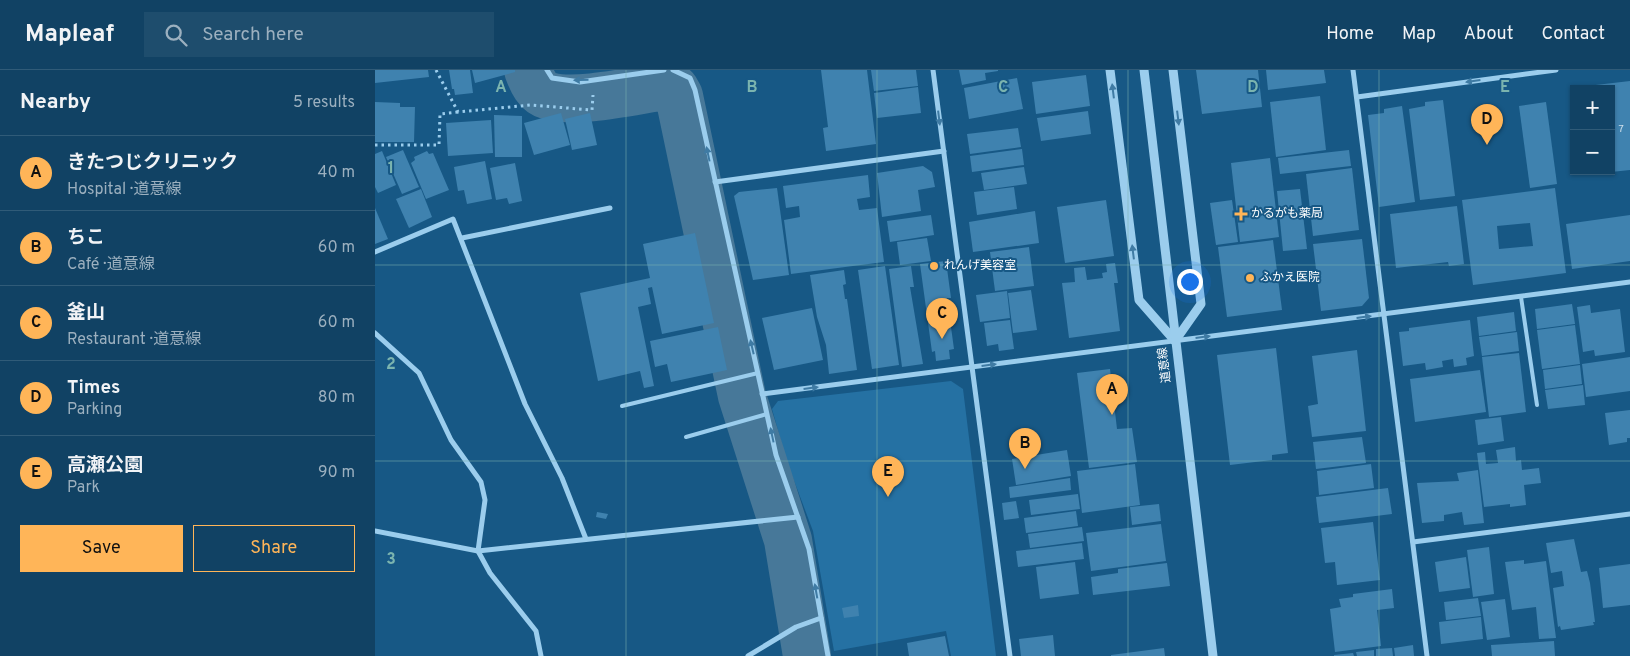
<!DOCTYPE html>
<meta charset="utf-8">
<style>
body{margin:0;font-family:Overpass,"Noto Sans JP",sans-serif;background:#1e4d6d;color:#f1f3f6}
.controls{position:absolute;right:15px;top:15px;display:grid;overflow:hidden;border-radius:0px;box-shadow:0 1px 4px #0004}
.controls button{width:45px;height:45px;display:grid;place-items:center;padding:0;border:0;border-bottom:1px solid #305b78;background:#114264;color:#f1f3f6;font:25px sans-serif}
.you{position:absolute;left:814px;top:211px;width:18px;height:18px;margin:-12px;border:4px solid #fff;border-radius:50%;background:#1a73e8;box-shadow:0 0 0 8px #1a73e833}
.badge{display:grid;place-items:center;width:32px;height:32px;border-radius:50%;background:#ffb558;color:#111;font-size:16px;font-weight:700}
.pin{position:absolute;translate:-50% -41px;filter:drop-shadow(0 1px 2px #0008)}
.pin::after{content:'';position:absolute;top:26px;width:18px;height:15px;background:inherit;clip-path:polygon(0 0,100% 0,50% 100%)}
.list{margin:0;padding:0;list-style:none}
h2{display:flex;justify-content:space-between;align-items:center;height:65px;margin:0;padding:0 20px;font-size:21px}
h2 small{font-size:16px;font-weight:400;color:#9cb0bf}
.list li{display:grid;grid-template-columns:32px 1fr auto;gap:15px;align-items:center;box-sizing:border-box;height:75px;padding:0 20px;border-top:1px solid #305b78}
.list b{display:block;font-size:19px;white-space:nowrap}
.list p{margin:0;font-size:16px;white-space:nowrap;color:#9cb0bf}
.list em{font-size:16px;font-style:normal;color:#9cb0bf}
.actions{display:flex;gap:10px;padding:15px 20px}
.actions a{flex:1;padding:11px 0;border:1px solid #ffb558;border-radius:0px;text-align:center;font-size:18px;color:#ffb558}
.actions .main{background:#ffb558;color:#111}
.icon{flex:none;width:28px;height:28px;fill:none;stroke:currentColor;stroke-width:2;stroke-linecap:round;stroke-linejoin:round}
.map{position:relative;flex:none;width:1255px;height:586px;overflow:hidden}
header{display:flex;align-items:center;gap:30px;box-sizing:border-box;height:70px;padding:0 25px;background:#114264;border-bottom:1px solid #305b78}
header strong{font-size:24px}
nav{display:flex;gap:28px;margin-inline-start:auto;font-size:18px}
.search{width:350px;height:45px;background:#1e4d6d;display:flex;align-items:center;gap:12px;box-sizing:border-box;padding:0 18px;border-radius:0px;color:#9cb0bf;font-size:19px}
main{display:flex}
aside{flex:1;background:#114264}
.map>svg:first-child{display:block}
</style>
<header>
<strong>Mapleaf</strong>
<div class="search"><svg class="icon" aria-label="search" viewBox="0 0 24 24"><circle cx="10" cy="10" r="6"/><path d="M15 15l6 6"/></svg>Search here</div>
<nav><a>Home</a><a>Map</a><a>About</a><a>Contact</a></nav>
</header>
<main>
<aside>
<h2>Nearby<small>5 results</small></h2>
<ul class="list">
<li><span class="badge">A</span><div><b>きたつじクリニック</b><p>Hospital · 道意線</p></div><em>40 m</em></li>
<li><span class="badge">B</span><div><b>ちこ</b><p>Café · 道意線</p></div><em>60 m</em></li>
<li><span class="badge">C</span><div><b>釜山</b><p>Restaurant · 道意線</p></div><em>60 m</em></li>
<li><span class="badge">D</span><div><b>Times</b><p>Parking</p></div><em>80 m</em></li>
<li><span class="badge">E</span><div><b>高瀬公園</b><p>Park</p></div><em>90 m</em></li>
</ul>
<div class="actions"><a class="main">Save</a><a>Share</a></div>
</aside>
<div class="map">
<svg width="1255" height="586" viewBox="0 0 1255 586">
<rect width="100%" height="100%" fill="#175885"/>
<path fill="#2571a3" d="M576 311 588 319 621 586H576L571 561 459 581 438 461 412 392 397 339 403 331Z"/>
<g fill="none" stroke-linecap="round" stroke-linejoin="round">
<path stroke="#477899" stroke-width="48" d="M153 0C157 11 162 23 174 26 202 34 261 20 291 16L300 19 304 26 367 326 413 470 432 586"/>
</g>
<g fill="#3f82af" fill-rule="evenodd">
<path d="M0 0H53L54 7 0 13Z"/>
<path d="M74 0H95L98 23 80 25 79 19H77Z"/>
<path d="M97 0H140V2L100 13Z"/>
<path d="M446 0H492L501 74 451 81 448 58 453 57Z"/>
<path d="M496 0H541L543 16 499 21Z"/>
<path d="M584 0H623V1L610 3 611 10 587 15Z"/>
<path d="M821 0H883L887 37 827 44Z"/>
<path d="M891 0H949L951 13 893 20Z"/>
<path d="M711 5 715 36 661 44 657 12Z"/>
<path d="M642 8 648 39 594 49 589 18Z"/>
<path d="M1255 11V100L1236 102V19H1212V16Z"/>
<path d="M543 17 546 43 502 48 499 23Z"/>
<path d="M945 26 951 80 901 87 895 32Z"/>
<path d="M1068 30 1080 126 1045 130 1034 39 1050 36V32Z"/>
<path d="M0 32 25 33V37H40L39 72H0Z"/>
<path d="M1171 32 1182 114 1155 118 1144 36Z"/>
<path d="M1027 36 1040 132 1004 137 993 45 1009 43V39Z"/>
<path d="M713 41 716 64 666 71 662 48Z"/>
<path d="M186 43 195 75 159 85 149 53Z"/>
<path d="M215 43 222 75 197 80 190 49Z"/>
<path d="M119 45 147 46V87H120Z"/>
<path d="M116 50 118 83 73 86 71 53Z"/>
<path d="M643 58 646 77 595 84 592 64Z"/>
<path d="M647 79 649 95 597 102 595 86Z"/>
<path d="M28 80 44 117 27 124 11 87Z"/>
<path d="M974 80 976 96 905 104 903 88Z"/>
<path d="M7 81 21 115 3 123 0 117V84Z"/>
<path d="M52 81 54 84 58 83 74 120 51 129 36 93 40 90 39 87Z"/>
<path d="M895 88 904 167 865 172 856 93Z"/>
<path d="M110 91 117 129 92 134 89 120 83 121 79 97Z"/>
<path d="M140 93 147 131 134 134 132 128 121 130 115 98Z"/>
<path d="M548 96 557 102 560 117 543 120 546 141 507 147 502 103Z"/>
<path d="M649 97 652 114 609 120 606 103Z"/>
<path d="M977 98 984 160 938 166 931 104Z"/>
<path d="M493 105 495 127 482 129 484 140 502 138 509 192 416 204 409 150 425 147 424 136 411 138 408 116Z"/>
<path d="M639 117 642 139 602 145 599 122Z"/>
<path d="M402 118 414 205 378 210 359 126 364 122Z"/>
<path d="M1180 118 1191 203 1098 215 1087 130ZM1155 153 1158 176 1124 179 1122 156Z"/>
<path d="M46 119 57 147 34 158 21 129Z"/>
<path d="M925 119 932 179 908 181 902 121Z"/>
<path d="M731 130 739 186 690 193 682 137Z"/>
<path d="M857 130 863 172 841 175 835 133Z"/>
<path d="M1082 136 1089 194 1074 196 1073 192 1021 198 1015 144Z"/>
<path d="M0 138 13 169 0 174Z"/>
<path d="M660 141 664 173 598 182 594 152Z"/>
<path d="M556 145 559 165 515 172 512 151Z"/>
<path d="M1255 145V191L1197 199 1191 154Z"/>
<path d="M320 163 339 253 287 264 277 217 273 218 276 234 263 237 279 316 269 318 265 301 223 311 205 223 275 208 268 174Z"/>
<path d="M552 168 556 191 525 195 522 172Z"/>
<path d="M987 169 994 228 987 236 946 241 938 174Z"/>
<path d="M898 170 907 240 852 247 843 177Z"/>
<path d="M654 177 659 216 620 221 615 182Z"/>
<path d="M571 191 576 228H572L579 279 574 280 575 289 561 291 560 281 557 282 545 194Z"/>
<path d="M740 193 743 213H739L745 261 694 268 687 213 700 212 699 198 710 197 712 210 728 208 727 203 732 202 731 194Z"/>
<path d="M510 196 524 295 497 299 483 200Z"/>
<path d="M536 196 539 217H535L548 294 527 297 514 199Z"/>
<path d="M469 200 471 214 468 215 470 229H472L482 300 454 304 451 275 442 247 435 205Z"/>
<path d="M656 220 662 260 638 263 633 223Z"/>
<path d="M632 221 635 248 605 252 601 225Z"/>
<path d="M1197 234 1200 254 1162 259 1160 239Z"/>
<path d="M1215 235 1216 243 1245 239 1250 282 1220 286 1219 280 1208 282 1202 237Z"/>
<path d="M437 238 448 290 399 300 387 248Z"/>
<path d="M1139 242 1141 261 1104 266 1102 247Z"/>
<path d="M635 250 639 279 624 281 623 274 612 276 609 253Z"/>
<path d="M1095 250 1099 286 1091 288 1092 295 1079 297 1078 289 1067 291 1068 297 1051 300 1050 293 1028 296 1024 262 1034 261V258Z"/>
<path d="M1200 255 1205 294 1167 299 1162 260Z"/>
<path d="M343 257 352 300 296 312 292 294 280 297 275 271Z"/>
<path d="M1142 262 1144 281 1107 286 1104 267Z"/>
<path d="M901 278 913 383 897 385V390L855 395 842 285Z"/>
<path d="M982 280 991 361 937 367 933 336 943 334 937 286Z"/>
<path d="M1144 283 1151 342 1114 347 1107 287Z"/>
<path d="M1255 287V321L1211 327 1207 294Z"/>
<path d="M1205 295 1207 314 1170 319 1168 300Z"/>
<path d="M735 299 742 359 757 358 762 392 714 398 702 303Z"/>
<path d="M1105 300 1111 342 1040 352 1035 309Z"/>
<path d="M1208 315 1210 335 1173 339 1170 320Z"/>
<path d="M1255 340V368H1252V372L1234 375 1230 343Z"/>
<path d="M1126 347 1129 371 1103 375 1100 350Z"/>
<path d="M987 367 991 393 941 399 938 372Z"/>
<path d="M1140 377 1141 391 1146 390 1147 400 1164 398 1166 413 1149 415 1151 435 1135 437V434L1109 437 1102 383 1110 382 1111 394 1123 393 1121 380Z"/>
<path d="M692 380 696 406 641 415 637 389Z"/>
<path d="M760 394 765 435 707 443 702 401Z"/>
<path d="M996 394 999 418 944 425 942 401Z"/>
<path d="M1103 400 1109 453 1089 455 1087 442 1069 445V451L1047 453 1042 413 1084 411 1082 403Z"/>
<path d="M695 408 696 420 635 428 634 417Z"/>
<path d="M1013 418 1017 444 944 453 941 427Z"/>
<path d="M703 424 705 439 656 445 654 430Z"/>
<path d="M641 431 644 448 629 450 627 433Z"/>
<path d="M784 434 786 451 757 455 755 437Z"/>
<path d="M701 441 703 456 651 463 649 448Z"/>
<path d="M222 442 233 444 231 449 221 447Z"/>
<path d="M998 452 1005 510 962 515 960 492 950 493 946 458Z"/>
<path d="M786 454 791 491 716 501 711 463Z"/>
<path d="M707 457 709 471 655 478 653 464Z"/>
<path d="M1199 469 1206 502 1212 501 1215 513 1220 552H1218L1219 555 1186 560 1185 556 1183 557 1178 518 1189 516 1187 501 1176 503 1171 473Z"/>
<path d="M707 473 709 489 643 497 641 481Z"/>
<path d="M1114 477 1119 524 1098 527 1092 480Z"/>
<path d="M1091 487 1095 518 1064 522 1060 492Z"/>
<path d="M1149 490V494L1171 491 1181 568 1164 569 1161 537 1137 540 1130 492Z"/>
<path d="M700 492 704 524 665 529 661 497Z"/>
<path d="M792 493 795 516 718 525 716 507 743 503V499Z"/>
<path d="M1255 494V535L1228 538 1224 498Z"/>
<path d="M1017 519 1019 538 1002 540 1006 576 960 582 955 539 966 537 964 529 978 527V524Z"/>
<path d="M1103 528 1106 546 1071 550 1069 532Z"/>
<path d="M1130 529 1135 567 1112 570 1106 532Z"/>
<path d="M483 535 484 546 469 548 467 538Z"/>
<path d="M1106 547 1108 569 1066 574 1064 552Z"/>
<path d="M678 565 680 586H646L644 569Z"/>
<path d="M570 566 574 586H534L532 573Z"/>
<path d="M1179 571 1180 586H1117L1116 575Z"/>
<path d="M1038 575 1039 586H1020L1019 578Z"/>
<path d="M789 578 790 586H736V585Z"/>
<path d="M1017 578 1018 586H1001V579Z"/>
<path d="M999 580V586H982L981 582Z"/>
<path d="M978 583 979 586H959V585Z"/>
</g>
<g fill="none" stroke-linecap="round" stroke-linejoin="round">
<g stroke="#9bcded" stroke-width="3" stroke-dasharray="2.5 4" stroke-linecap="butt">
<path d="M61 0 83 42 155 35 217 40 218 25"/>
<path d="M0 75H64L65 44 83 42"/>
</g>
<g stroke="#9bcded" stroke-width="4">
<path d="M1146 227 1162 335"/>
<path d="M247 336 383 303"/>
<path d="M311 367 392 344"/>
</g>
<g stroke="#9bcded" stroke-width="5">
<path d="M172 0 177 8 205 12 289 0"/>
<path d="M298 0 315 8 320 20 401 385 434 479 453 586"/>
<path d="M558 0 635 586"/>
<path d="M978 0 1052 586"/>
<path d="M982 27 1181 0"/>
<path d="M340 112 569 81"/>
<path d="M87 168 235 138"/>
<path d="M0 182 78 149 150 334 187 408 211 469"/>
<path d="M0 263 44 303 76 370 106 412 110 430 103 481 115 503 161 561 166 586"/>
<path d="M387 324 1255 212"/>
<path d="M0 461 103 481 423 447"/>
<path d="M1038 472 1255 444"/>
<path d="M373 586 421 557 446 548"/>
</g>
<g stroke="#9bcded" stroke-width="9">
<path d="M735 0 764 230 800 271"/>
<path d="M769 0 838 586"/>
<path d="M798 0 826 234 800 271"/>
</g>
</g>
<defs><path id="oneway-solid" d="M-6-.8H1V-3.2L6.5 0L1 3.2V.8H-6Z" transform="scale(1.25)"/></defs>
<g fill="#3f7ba4">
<use href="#oneway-solid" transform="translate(206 10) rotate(179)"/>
<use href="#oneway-solid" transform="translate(1098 11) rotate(172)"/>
<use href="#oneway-solid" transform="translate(738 21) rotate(-97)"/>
<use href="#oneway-solid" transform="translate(564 48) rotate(83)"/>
<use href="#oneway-solid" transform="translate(803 48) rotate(83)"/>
<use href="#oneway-solid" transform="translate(333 84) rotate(-102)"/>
<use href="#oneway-solid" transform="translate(758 182) rotate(-97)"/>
<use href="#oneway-solid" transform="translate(989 247) rotate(-7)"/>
<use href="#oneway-solid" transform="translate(828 267) rotate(-7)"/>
<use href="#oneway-solid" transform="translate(377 277) rotate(-103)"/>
<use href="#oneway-solid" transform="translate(614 295) rotate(-7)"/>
<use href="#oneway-solid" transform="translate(436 318) rotate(-7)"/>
<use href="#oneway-solid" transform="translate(397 365) rotate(-102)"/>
<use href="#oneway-solid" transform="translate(441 521) rotate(-100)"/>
</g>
<path fill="none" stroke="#7bb4af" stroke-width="1" stroke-opacity="0.55" d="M251 0V586M502 0V586M753 0V586M1004 0V586M0 195H1255M0 391H1255"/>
<g fill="#ffb558" stroke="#175885" stroke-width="2">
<path d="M863.5 136.5h5v5h5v5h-5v5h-5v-5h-5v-5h5z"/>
<circle cx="559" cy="196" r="5"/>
<circle cx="875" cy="208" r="5"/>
</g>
<g text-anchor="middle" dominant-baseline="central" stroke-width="4" stroke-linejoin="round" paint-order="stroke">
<g font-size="10" fill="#cfe0eb">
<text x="1246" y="59">7</text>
</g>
<g font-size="12" fill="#fff" stroke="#175885" text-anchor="start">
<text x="876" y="144">かるがも薬局</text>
<text x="569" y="196">れんげ美容室</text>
<text x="885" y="208">ふかえ医院</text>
</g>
<g font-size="12" fill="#fff" stroke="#175885">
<text transform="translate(790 295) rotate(-97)">道意線</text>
</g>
</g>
<g font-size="16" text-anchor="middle" font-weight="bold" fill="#7bb4af" stroke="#175885" stroke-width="4" stroke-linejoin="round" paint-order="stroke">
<text x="126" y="22">A</text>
<text x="377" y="22">B</text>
<text x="628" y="22">C</text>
<text x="878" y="22">D</text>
<text x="1130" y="22">E</text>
<text x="16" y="103">1</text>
<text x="16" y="299">2</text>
<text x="16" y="494">3</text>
</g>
</svg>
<div class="controls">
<button>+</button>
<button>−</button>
</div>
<div class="you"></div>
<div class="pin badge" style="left:737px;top:345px">A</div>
<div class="pin badge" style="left:650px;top:399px">B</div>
<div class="pin badge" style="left:567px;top:269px">C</div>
<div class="pin badge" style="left:1112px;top:75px">D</div>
<div class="pin badge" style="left:513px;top:427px">E</div>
</div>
</main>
